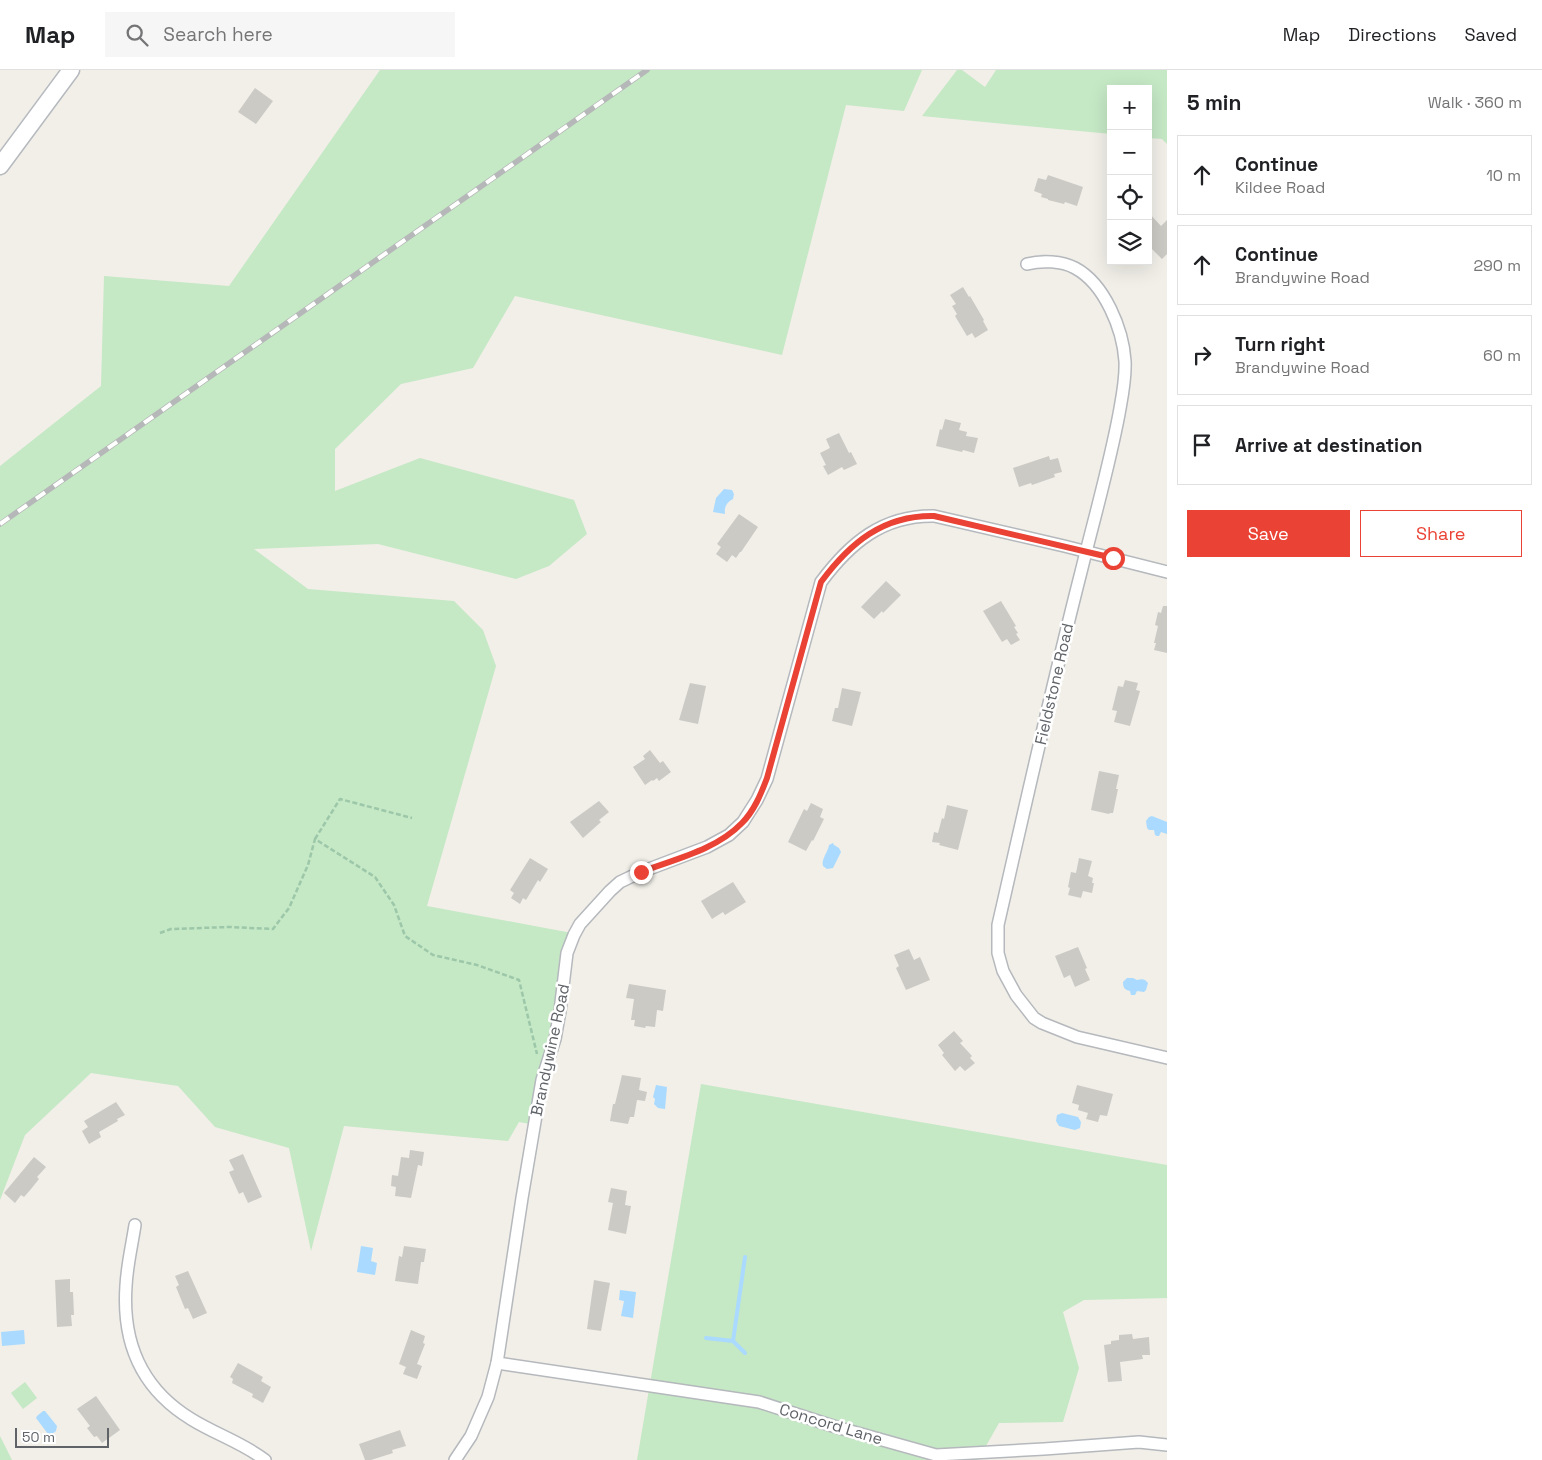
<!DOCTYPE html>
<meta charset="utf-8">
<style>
body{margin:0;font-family:"Space Grotesk",sans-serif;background:#f6f6f6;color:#202124}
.controls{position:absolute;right:15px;top:15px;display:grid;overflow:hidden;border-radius:0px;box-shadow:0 5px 20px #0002}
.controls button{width:45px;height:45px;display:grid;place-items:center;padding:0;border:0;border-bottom:1px solid #e0e0e0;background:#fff;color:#202124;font:25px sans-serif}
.scale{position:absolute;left:15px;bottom:12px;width:94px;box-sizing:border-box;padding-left:5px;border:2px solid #5f6368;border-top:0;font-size:14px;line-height:18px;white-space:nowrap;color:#5f6368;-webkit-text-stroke:4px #fff;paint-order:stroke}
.stop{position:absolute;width:15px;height:15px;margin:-11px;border:4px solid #ea4335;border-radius:50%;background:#fff}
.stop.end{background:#ea4335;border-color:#fff;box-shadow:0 1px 5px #0008}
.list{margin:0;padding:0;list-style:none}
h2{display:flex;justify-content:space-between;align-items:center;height:65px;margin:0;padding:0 20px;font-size:21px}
h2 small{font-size:16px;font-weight:400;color:#757577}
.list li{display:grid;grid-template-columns:32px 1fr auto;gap:15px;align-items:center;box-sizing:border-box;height:80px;margin:0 10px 10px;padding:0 10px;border:1px solid #e0e0e0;border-radius:0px}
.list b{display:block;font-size:19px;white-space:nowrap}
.list p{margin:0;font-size:16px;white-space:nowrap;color:#757577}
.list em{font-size:16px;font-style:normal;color:#757577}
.actions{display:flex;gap:10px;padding:15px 20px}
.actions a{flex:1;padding:11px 0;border:1px solid #ea4335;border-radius:0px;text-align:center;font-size:18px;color:#ea4335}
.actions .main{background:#ea4335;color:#fff}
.icon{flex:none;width:28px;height:28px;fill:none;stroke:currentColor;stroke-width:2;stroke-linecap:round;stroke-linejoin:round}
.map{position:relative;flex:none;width:1167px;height:1390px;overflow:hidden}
header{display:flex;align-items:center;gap:30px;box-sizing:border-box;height:70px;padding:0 25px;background:#fff;border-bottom:1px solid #e0e0e0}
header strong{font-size:24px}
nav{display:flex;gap:28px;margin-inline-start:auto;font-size:18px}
.search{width:350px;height:45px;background:#f6f6f6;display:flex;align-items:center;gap:12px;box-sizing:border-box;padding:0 18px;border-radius:0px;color:#757577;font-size:19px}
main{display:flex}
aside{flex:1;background:#fff}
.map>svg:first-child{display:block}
</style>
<header>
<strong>Map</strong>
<div class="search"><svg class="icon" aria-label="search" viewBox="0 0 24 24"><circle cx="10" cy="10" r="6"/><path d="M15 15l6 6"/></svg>Search here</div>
<nav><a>Map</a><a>Directions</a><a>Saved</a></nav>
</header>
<main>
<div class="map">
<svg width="1167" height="1390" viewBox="0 0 1167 1390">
<rect width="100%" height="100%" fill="#f1efe8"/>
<g fill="#c5e8c5">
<path d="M380 0H922L904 41 846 35 782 285 515 226 473 298 401 314 335 379V421L420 388 574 430 587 464 549 496 516 509 378 474 254 479 308 519 454 531 483 560 496 596 427 836 577 864 536 1055 519 1052 508 1071 344 1056 311 1181 289 1078 215 1057 178 1016 91 1003 25 1065 0 1130V396L101 316 104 206 229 216Z"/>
<path d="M957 0H962L985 17 996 0H1167V74L1162 69 1148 68V19H1111V64L922 46Z"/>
<path d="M701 1014 1167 1095V1228L1084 1230 1063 1242 1079 1298 1063 1352 999 1353 978 1390H637Z"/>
<path d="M25 1312 37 1328 23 1339 11 1323Z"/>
<path d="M0 1366 12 1390H0Z"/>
</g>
<g fill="#aadaff">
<path d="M724 419 732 420 734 424 733 429C727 432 724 437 725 444L713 442 716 428Z"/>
<path d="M1152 746 1167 752V764L1161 762 1159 766H1157L1155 765 1154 760H1149L1147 758 1146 751 1149 747Z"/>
<path d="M833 773 834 775 839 778 841 782 833 798 827 799 823 796C821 789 828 782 829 775Z"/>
<path d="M1127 908H1133L1137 910C1142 909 1144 908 1148 913L1146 920 1144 922 1137 921 1135 925H1131L1130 921C1125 920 1123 918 1123 912Z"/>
<path d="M656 1015 667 1017 665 1039 658 1038 654 1034 655 1029 653 1027Z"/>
<path d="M1062 1043 1078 1047 1081 1052 1080 1058 1075 1060 1059 1056 1056 1051 1057 1045Z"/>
<path d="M361 1176 373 1178 371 1191 377 1193 375 1205 357 1202Z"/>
<path d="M620 1220 636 1222 633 1248 621 1246 624 1231 619 1230Z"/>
<path d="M24 1260 25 1274 2 1276 1 1262Z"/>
<path d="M43 1341H45L57 1356 56 1361 52 1364H48L36 1348 37 1346Z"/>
</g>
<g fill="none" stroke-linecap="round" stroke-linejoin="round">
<g stroke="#aadaff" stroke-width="4">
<path d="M706 1268 733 1271 745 1283"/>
<path d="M733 1271 745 1187"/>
</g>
</g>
<g fill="#cccac5">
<path d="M255 18 273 31 256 54 238 42Z"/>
<path d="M1048 105 1083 117 1077 136 1065 132 1064 134 1048 130V129L1041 127 1042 124 1034 121 1038 108 1046 110Z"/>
<path d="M1148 142 1161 156 1167 150V184L1162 189 1148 175Z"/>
<path d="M963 217 969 227 970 226 984 250 983 251 988 260 975 268 972 263 967 266 955 246 957 244 952 236 956 234 950 225Z"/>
<path d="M945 349 961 353 959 360 967 362 966 366 978 368 974 383 963 380 962 382 936 376 940 359 942 360Z"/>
<path d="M839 363 849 383 851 382 857 394 844 400 842 397 828 405 823 396 826 395 820 383 830 378 826 369Z"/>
<path d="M1049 386 1050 390 1058 388 1062 402 1054 404 1055 407 1032 415 1031 413 1019 417 1013 398Z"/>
<path d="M739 444 758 457 741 482H740L736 488 732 485 727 492 716 484 721 477 717 474Z"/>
<path d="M886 511 901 525 883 543 882 541 874 549 861 537Z"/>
<path d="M1001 531 1016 556 1014 557 1018 563 1016 564 1020 570 1011 575 1007 569 1002 572 983 541Z"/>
<path d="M1163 536H1167V583L1154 580 1156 573H1154L1158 556 1155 555 1158 542 1161 543Z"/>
<path d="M1125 610 1138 613 1136 620 1140 621 1130 656 1114 652 1117 641 1112 640 1118 616 1123 617Z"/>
<path d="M690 613 706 616 698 654 679 650Z"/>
<path d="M842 618 861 622 852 656 832 651 835 638H838Z"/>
<path d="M650 680 660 693 663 691 671 702 659 711 657 708 653 711 652 710 645 715 633 697 645 689 643 686Z"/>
<path d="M1099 701 1119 705 1116 719H1118L1113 743H1110L1109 744 1091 740Z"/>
<path d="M599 731 609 742 599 750 601 752 583 768 570 752Z"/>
<path d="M811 733 823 739 820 747 824 749 813 771 812 770 806 781 788 772 804 739 807 741Z"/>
<path d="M947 735 968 740 958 780 939 775 940 773 932 772 934 762 938 763 942 748 944 749Z"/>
<path d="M530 788 548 799 540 812 538 810 526 830 523 828 520 834 511 828 514 823 510 820Z"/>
<path d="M1079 788 1092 791 1088 806 1093 808 1092 813H1094L1092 823 1083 821 1081 828 1068 825 1070 818 1068 817 1071 802 1076 803Z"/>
<path d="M733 812 746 832 725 845 723 842 712 849 701 831Z"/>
<path d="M1078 877 1087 898 1085 899 1090 910 1075 917 1070 905 1064 908 1055 886Z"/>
<path d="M909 879 914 890 920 887 930 910 906 920 896 898 899 896 894 885Z"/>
<path d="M629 914 666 920 663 941 657 940 655 957 646 956 645 958 634 956 635 950H631L634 929 626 928Z"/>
<path d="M954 961 963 971 960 973 972 986 970 988 975 993 965 1001 960 996 955 1001 942 985 944 983 938 975Z"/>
<path d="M622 1005 641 1008 639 1020 647 1022 645 1031 637 1030 634 1047H630L628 1054 610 1051 613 1034H615Z"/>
<path d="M1077 1015 1113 1024 1107 1046 1100 1045 1098 1052 1086 1049 1088 1043 1078 1040 1079 1035 1072 1033Z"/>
<path d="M116 1032 125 1045 117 1049 118 1051 99 1062 101 1067 89 1074 82 1061 88 1057 84 1051Z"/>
<path d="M410 1080 424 1082 422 1096 418 1095 411 1128 395 1126 396 1117 391 1116 392 1105 398 1106 401 1087 409 1088Z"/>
<path d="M243 1084 262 1127 248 1133 243 1122 239 1124 229 1102 234 1100 229 1090Z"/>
<path d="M34 1087 46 1097 37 1107 39 1109 31 1119 24 1127 21 1125 15 1133 4 1123Z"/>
<path d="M611 1118 627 1121 625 1135 631 1136 626 1164 608 1160 613 1133 608 1132Z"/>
<path d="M404 1176 426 1179 424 1192H421L418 1214 395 1211 399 1186 402 1187Z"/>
<path d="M188 1201 207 1243 193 1249 188 1238 185 1239 176 1217 179 1215 175 1206Z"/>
<path d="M70 1209V1222H73L74 1245H71L72 1256 57 1257 55 1210Z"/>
<path d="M594 1210 610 1213 601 1261 587 1259Z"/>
<path d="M411 1260 425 1266 423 1273 425 1274 417 1294 422 1296 417 1309 403 1304 406 1297 399 1294Z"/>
<path d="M1132 1264 1133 1269 1149 1267 1150 1285H1142L1143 1289 1120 1292 1122 1311 1108 1312 1104 1275 1111 1274V1271L1119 1270V1265Z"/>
<path d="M238 1293 263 1307 261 1311 271 1317 263 1333 252 1327 253 1324 232 1313 233 1309 230 1307Z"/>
<path d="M96 1326 120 1360 102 1373 97 1366 94 1367 87 1358 90 1356 77 1339Z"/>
<path d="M400 1360 406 1376 392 1380 393 1383 371 1390H365L359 1374Z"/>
</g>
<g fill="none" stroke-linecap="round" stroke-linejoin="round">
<defs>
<g id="street">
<path d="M1027 194C1042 190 1062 191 1075 198 1105 214 1123 260 1125 291 1126 309 1122 327 1119 344 1109 397 1094 449 1081 502 1051 619 1025 737 998 855V883L1003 901 1016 925 1034 948 1042 953 1077 967 1167 988"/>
<path d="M135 1155C132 1175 127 1195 126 1216 122 1273 142 1319 191 1349 215 1364 243 1373 265 1390"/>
<path d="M497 1293 759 1332 836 1357 936 1385 1044 1379 1139 1372 1167 1375"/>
<path d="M455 1390 471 1366 488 1327 497 1293 522 1128 542 1010 555 969 560 941 567 883 574 865 580 854 610 821 620 812 641 802 707 777 729 765 743 752 757 730 767 709 821 512C850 473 883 445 934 446L1064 476 1167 502"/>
</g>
<path id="secondary" d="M0 96 71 0"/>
</defs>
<use href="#street" stroke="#b5b8bc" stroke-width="14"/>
<use href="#secondary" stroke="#b6babf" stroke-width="19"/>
<g stroke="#9cc7a9" stroke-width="2.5" stroke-dasharray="5 2.5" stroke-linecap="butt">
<path d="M315 769 340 729 412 748"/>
<path d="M160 863 171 859 230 857 273 859 289 838 308 795 315 769 375 807 394 835 405 866 433 885 477 895 519 910 537 984"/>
</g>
<use href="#street" stroke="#fff" stroke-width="11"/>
<use href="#secondary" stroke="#fff" stroke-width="16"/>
<defs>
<path id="rail" d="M0 454 647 0"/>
</defs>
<use href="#rail" stroke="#b6b7b8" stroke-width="5.5"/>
<use href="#rail" stroke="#fff" stroke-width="4" stroke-dasharray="11" stroke-linecap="butt"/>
</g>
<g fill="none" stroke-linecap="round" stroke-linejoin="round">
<path stroke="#ea4335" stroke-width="6" d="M641 802C675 789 716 780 742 753 754 741 761 724 767 708L821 512C850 473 883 445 934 446L1113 488"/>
</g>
<g text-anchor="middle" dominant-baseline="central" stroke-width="5" stroke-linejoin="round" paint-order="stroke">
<g font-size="16" fill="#5f6368" stroke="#fff">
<text transform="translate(1054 614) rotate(-77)">Fieldstone Road</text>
<text transform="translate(550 980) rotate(-78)">Brandywine Road</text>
<text transform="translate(831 1354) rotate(17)">Concord Lane</text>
</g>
</g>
</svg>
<div class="controls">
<button>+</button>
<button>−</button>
<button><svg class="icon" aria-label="locate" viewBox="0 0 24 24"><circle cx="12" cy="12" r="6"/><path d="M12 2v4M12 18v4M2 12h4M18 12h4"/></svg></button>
<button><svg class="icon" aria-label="layers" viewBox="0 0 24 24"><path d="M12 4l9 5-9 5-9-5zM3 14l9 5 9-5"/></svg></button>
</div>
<div class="scale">50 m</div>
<div class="stop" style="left:1113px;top:488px"></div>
<div class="stop end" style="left:641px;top:802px"></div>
</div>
<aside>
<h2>5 min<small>Walk · 360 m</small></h2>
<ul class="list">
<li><svg class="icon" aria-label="ahead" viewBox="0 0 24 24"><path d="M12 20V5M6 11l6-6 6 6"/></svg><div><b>Continue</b><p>Kildee Road</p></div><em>10 m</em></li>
<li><svg class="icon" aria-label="ahead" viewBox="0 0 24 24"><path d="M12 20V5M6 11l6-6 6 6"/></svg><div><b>Continue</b><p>Brandywine Road</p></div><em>290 m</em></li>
<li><svg class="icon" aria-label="right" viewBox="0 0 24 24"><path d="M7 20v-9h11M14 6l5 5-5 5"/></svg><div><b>Turn right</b><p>Brandywine Road</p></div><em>60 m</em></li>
<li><svg class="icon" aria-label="arrive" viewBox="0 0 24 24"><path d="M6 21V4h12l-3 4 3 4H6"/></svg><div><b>Arrive at destination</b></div></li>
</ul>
<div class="actions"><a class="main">Save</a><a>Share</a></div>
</aside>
</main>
